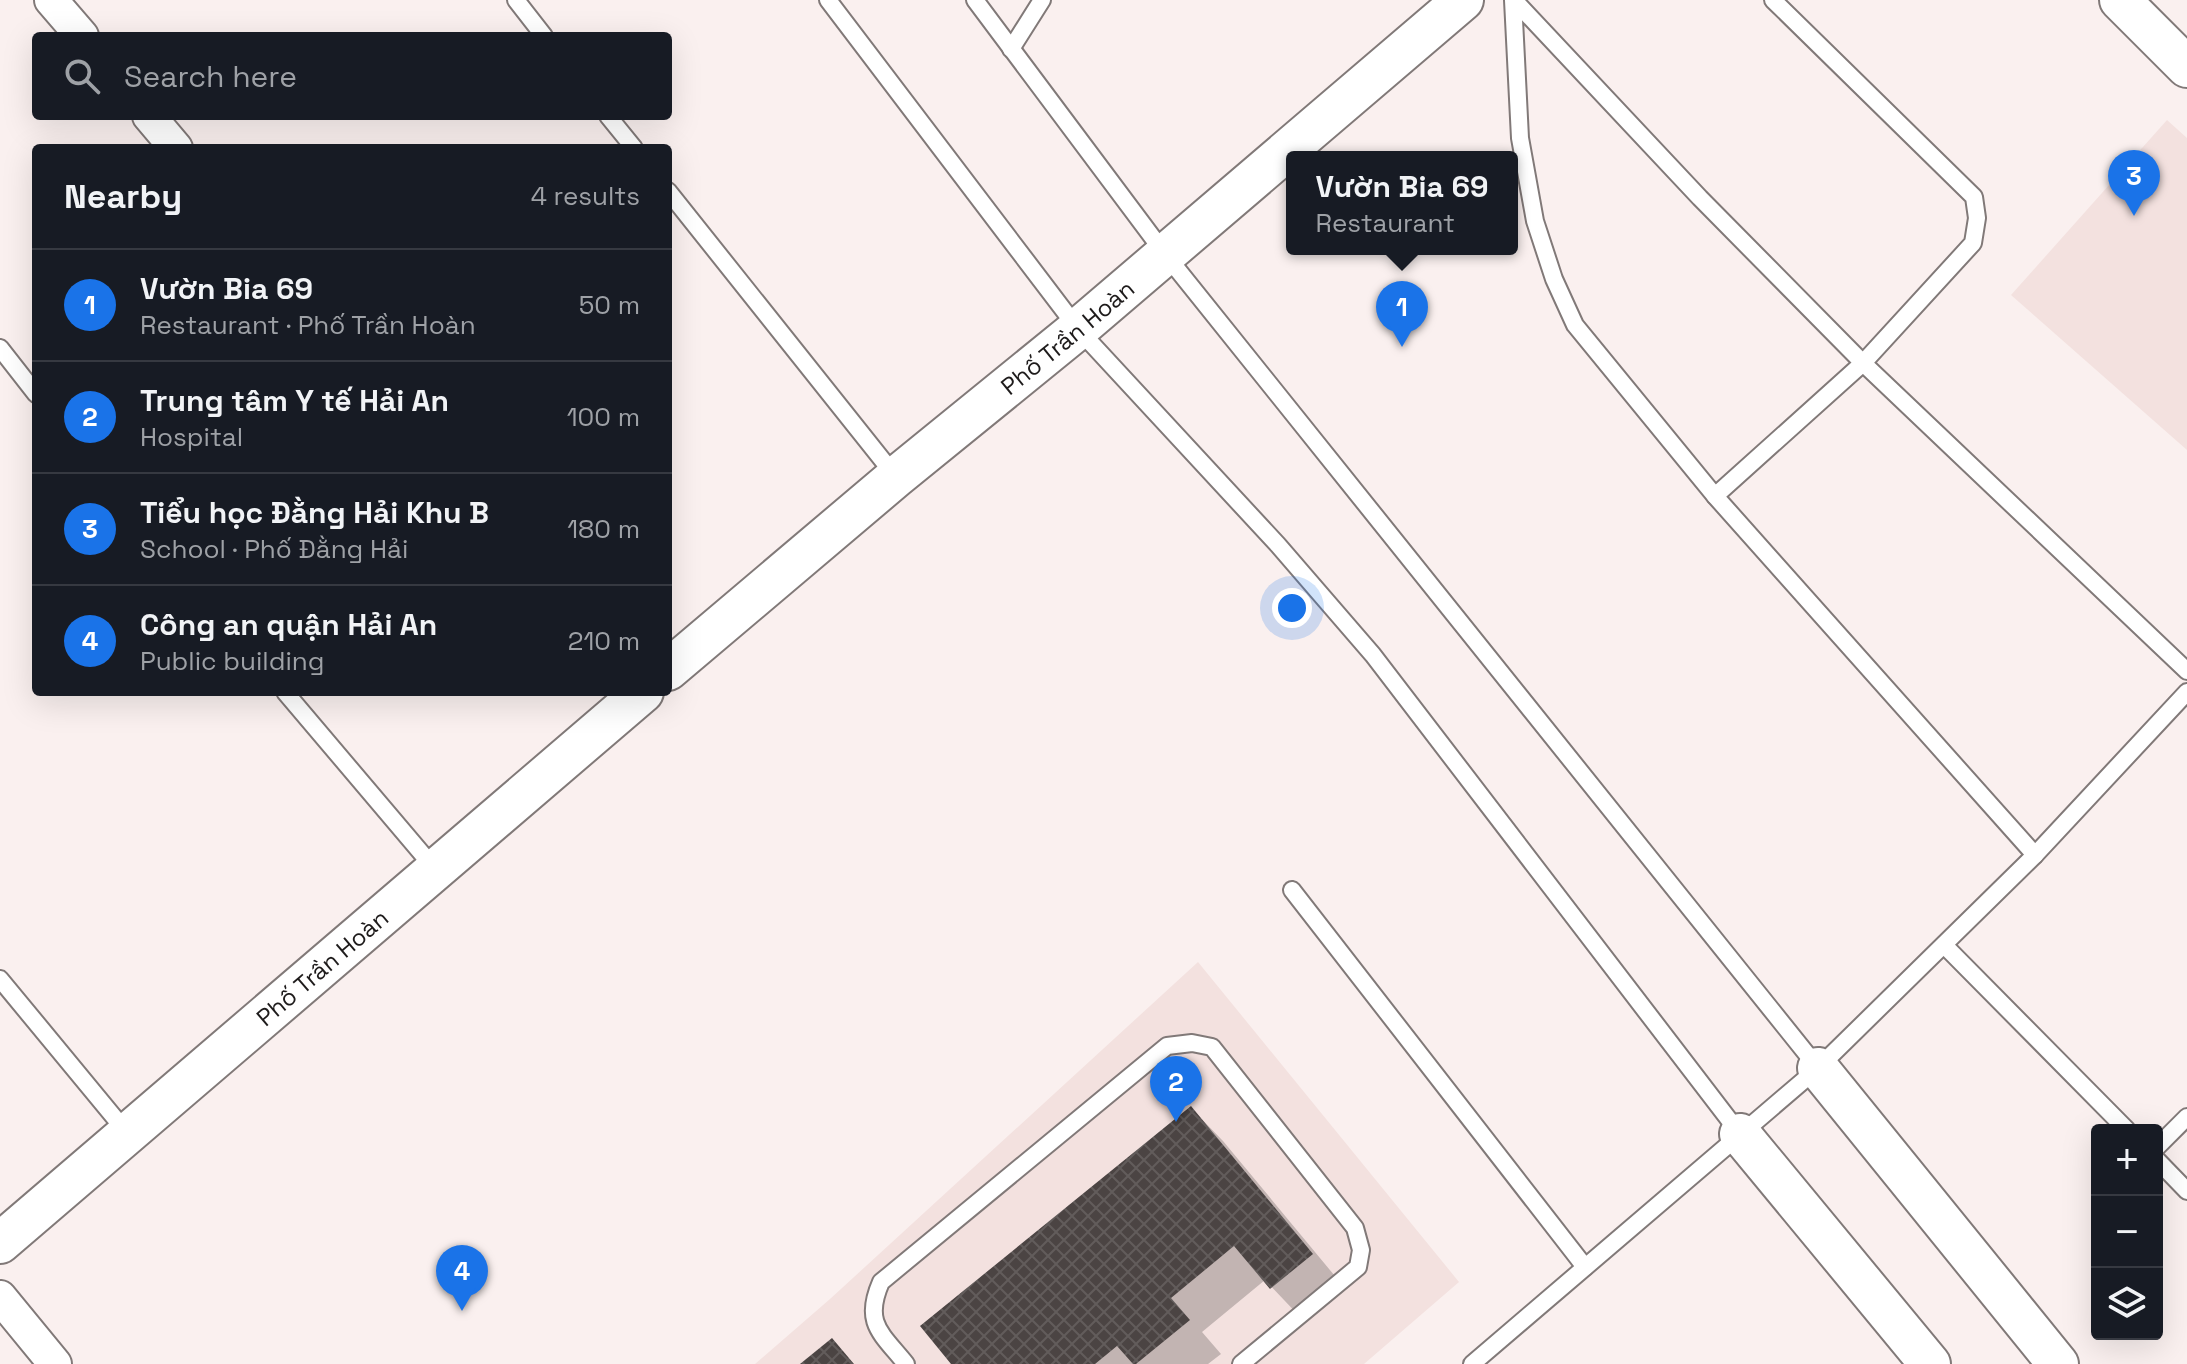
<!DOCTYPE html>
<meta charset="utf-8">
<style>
body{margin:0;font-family:"Space Grotesk",sans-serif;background:#20242c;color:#f1f3f6}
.controls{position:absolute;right:24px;bottom:24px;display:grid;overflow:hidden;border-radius:8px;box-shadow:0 8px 32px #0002}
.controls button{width:72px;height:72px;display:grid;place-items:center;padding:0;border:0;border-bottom:2px solid #363941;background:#171b24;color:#f1f3f6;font:40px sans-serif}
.you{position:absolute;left:1292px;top:608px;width:28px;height:28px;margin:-20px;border:6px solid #fff;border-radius:50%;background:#1a73e8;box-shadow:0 0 0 12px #1a73e833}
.badge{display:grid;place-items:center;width:52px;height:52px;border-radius:50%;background:#1a73e8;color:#fff;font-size:26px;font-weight:700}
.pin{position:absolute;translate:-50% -66px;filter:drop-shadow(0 2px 4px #0008)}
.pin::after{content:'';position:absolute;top:42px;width:28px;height:24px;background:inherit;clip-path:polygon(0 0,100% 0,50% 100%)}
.popup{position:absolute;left:1286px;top:151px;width:232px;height:104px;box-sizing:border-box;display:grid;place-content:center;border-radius:8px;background:#171b24;filter:drop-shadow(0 2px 6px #0005);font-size:26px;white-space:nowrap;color:#9ea1a6}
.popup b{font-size:30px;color:#f1f3f6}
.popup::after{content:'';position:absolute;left:50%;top:100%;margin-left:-16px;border:16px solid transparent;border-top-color:#171b24}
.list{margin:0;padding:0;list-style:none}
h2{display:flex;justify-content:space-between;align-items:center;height:104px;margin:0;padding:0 32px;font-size:34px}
h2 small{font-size:26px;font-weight:400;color:#9ea1a6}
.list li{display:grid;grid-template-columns:52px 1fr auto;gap:24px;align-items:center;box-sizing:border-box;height:112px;padding:0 32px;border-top:2px solid #363941}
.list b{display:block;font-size:30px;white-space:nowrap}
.list p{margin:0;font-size:26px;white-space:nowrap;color:#9ea1a6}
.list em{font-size:26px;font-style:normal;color:#9ea1a6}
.icon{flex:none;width:44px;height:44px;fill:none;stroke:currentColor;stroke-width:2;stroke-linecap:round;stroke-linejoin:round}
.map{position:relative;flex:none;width:2187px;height:1364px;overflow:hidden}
.search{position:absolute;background:#171b24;box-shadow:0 8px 32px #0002;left:32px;top:32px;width:640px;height:88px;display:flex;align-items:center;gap:20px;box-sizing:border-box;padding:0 28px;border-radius:8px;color:#9ea1a6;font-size:30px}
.panel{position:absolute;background:#171b24;box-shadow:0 8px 32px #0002;left:32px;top:144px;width:640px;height:552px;border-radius:8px}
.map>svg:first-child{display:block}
</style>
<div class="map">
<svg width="2187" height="1364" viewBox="0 0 2187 1364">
<defs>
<pattern id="building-cross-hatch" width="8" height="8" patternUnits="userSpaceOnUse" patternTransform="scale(2)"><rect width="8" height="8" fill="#4b4443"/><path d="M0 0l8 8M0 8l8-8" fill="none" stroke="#625c5b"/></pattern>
</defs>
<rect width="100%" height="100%" fill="#faf0ef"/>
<g fill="#f3e1df">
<path d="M2167 120 2187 138V450L2011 295Z"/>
<path d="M1198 962 1459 1282 1364 1364H755L830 1299Z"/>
</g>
<path fill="#0003" d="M1191 1108 1223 1141 1344 1287 1303 1320 1265 1280 1202 1332 1221 1354 1208 1364H953Z"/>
<g fill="url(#building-cross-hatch)">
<path d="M1191 1106 1313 1254 1270 1289 1234 1246 1171 1298 1190 1320 1136 1364H1133L1117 1346 1095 1364H951L920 1326Z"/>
<path d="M832 1338 854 1364H800Z"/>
</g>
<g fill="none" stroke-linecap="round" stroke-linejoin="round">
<defs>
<g id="service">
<path d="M516 0 544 36"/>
<path d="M828 0 1078 329 1278 545 1373 655 1740 1134"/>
<path d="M975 0 1165 254 1818 1068 2035 855 2187 692"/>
<path d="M1513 0 1520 138 1535 221 1554 279 1575 325 1715 496 2035 855"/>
<path d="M1514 0 1700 198 1863 363 2187 671"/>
<path d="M1011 49 1042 0"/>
<path d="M608 116 634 148"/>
<path d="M668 191 896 477"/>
<path d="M0 348 36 394"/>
<path d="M1715 496 1863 363 1973 243 1977 218 1974 197 1773 0"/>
<path d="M285 692 435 869"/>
<path d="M1292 890 1585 1267"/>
<path d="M1944 945 2127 1130"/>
<path d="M0 979 128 1134"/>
<path d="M2157 1147 2187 1117"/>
<path d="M2157 1160 2187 1191"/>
<path d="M906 1364C881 1333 863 1323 881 1282L1167 1046 1192 1043 1212 1047 1355 1228 1361 1250 1358 1267 1241 1364"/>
<path d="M1472 1364 1817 1069"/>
</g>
<g id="minor">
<path d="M51 0 82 36"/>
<path d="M149 116 176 148"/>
<path d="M0 1297 55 1364"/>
</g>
<g id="tertiary">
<path d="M2120 0 2187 67"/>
<path id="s1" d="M668 670 896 477 1078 329 1463 0"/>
<path d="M1818 1068 2058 1364"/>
<path d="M1740 1134 1930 1364"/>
<path id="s2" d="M0 1243 643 692"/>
</g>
</defs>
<use href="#service" stroke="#817978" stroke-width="20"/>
<use href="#minor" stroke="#817978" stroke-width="36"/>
<use href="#tertiary" stroke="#817978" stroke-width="44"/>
<use href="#service" stroke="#fff" stroke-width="16"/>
<use href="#minor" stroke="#fff" stroke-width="32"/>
<use href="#tertiary" stroke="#fff" stroke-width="40"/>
</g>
<g text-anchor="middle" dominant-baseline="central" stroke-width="8" stroke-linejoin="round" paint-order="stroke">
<g font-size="24" fill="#1e1b1b" stroke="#fff">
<text stroke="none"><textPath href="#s1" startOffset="520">Phố Trần Hoàn</textPath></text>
<text stroke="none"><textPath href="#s2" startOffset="424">Phố Trần Hoàn</textPath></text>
</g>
</g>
</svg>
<div class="controls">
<button>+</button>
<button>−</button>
<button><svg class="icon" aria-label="layers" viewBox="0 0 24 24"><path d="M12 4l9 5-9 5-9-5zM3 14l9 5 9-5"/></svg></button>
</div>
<div class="you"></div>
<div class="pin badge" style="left:1402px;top:347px">1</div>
<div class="popup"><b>Vườn Bia 69</b>Restaurant</div>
<div class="pin badge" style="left:1176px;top:1122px">2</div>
<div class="pin badge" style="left:2134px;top:216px">3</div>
<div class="pin badge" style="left:462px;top:1311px">4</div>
<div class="search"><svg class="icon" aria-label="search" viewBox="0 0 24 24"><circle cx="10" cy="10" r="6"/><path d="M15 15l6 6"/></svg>Search here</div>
<section class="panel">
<h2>Nearby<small>4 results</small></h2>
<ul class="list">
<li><span class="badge">1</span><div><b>Vườn Bia 69</b><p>Restaurant · Phố Trần Hoàn</p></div><em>50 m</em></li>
<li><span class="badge">2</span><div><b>Trung tâm Y tế Hải An</b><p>Hospital</p></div><em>100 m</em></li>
<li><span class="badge">3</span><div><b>Tiểu học Đằng Hải Khu B</b><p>School · Phố Đằng Hải</p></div><em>180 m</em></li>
<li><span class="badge">4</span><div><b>Công an quận Hải An</b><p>Public building</p></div><em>210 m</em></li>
</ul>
</section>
</div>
